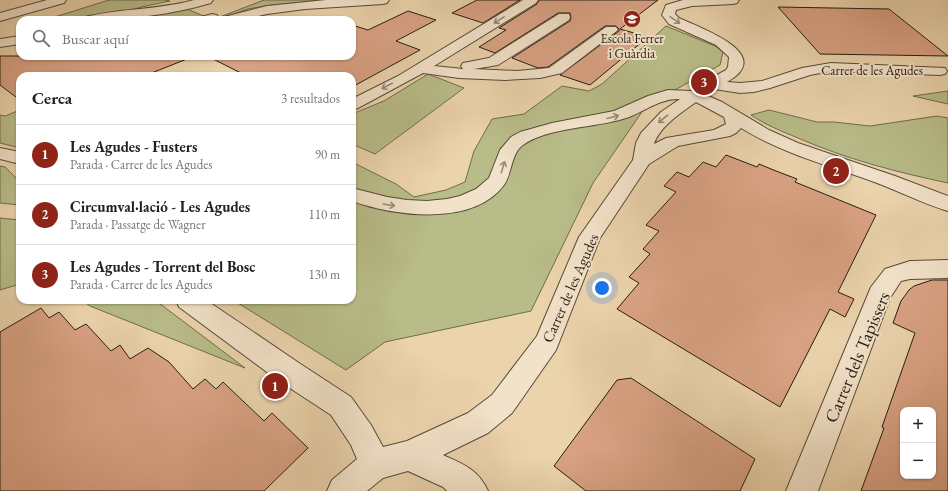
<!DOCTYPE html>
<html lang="es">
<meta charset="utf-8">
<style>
body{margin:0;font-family:"EB Garamond",serif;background:#f6f6f6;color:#202124}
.controls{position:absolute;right:12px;bottom:12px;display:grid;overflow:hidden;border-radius:8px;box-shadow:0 1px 3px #0004}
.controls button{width:36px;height:36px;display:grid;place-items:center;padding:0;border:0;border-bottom:1px solid #e0e0e0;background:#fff;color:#202124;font:20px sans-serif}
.you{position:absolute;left:602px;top:288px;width:14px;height:14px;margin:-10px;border:3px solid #fff;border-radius:50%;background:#1a73e8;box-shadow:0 0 0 6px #1a73e833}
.badge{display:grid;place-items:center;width:26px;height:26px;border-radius:50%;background:#8f2418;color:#fff;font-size:13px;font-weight:700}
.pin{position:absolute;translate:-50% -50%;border:2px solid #fff;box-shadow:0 1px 4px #0006}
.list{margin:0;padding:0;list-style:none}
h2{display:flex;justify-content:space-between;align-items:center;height:52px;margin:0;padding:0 16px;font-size:17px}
h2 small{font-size:13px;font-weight:400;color:#757577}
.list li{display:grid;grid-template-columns:26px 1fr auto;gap:12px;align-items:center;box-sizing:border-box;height:60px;padding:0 16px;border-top:1px solid #e0e0e0}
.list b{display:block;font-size:15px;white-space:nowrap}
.list p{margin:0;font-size:13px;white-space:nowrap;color:#757577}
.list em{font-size:13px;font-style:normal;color:#757577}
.icon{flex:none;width:22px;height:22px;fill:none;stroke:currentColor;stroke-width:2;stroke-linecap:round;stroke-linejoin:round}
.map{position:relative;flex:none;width:948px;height:491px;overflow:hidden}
.search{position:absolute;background:#fff;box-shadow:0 1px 3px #0004;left:16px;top:16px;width:340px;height:44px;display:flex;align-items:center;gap:10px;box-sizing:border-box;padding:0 14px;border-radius:12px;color:#757577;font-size:15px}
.panel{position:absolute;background:#fff;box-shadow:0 1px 3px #0004;left:16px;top:72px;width:340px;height:232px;border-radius:12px}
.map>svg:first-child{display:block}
</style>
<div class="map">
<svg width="948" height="491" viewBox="0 0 948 491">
<rect width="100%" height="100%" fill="#ebd3ac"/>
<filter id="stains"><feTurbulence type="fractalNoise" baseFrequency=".005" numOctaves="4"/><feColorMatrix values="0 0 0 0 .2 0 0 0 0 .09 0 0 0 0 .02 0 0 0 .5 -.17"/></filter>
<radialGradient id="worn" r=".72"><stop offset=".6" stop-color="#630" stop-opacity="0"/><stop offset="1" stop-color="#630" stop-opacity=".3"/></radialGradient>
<g fill="#b8bc88" stroke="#6e6c4e">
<path d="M109 0H165L170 1C141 6 114 15 85 20 73 22 58 20 45 20Z"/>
<path d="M264 0H332L272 5 248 9 217 20H212Z"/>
<path d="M187 9 208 18 201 20H97L121 16Z"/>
<path d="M666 26 715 46 723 52 720 65 646 106 593 183 531 311 385 342 346 370 233 300H352V162L396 184 414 197 446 190 465 182 474 151 492 119 524 114 562 86 589 91 602 84Z"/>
<path d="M428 74 464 88 375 154 352 144V114L384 101Z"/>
<path d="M948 91V104L913 96Z"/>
<path d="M20 110V148L0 143V115L5 116Z"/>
<path d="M769 110 817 122H834L870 126 937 116 948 118V183C896 172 846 159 798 138 781 131 766 125 751 115Z"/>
<path d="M0 166 5 167 20 182V205L0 203Z"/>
<path d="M0 218 20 220V284L0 290Z"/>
<path d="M82 300H155L245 368 90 306Z"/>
</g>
<g fill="#d9a284" stroke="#251d13" fill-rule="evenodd">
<path d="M477 0H520L483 23 452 13Z"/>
<path d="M539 0H658L620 29 648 37 590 85 560 75 619 31V29L616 26H605L548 67 538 68 512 58 570 21 571 17 570 13H558L495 53 479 47 506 30 499 28 537 4Z"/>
<path d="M778 7 889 9 948 56 820 54Z"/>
<path d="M408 11 436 20 396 41 420 50 352 87V76H247L207 56H352V25L368 30Z"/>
<path d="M0 56H192V57L144 76H20V100L0 85Z"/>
<path d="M726 155 757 167 759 164 776 171 797 179 795 182 876 215 838 292 854 299 845 317 830 309 780 407 617 309 639 283 629 277 650 254 643 249 659 231 646 225 676 192 664 186 677 172 689 177 703 162 716 167Z"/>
<path d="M932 280H948V491H861L884 428 882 427 915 333 893 323 901 301 909 290 914 286ZM903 410H933V476H903Z"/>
<path d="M41 308 49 318 59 312 75 330 86 324 111 351 120 345 130 359 148 348 169 362 193 389 205 379 216 389 223 382 264 421 272 413 308 448 264 491H0V332Z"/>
<path d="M631 378 755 459 740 491H586L554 466 617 380Z"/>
</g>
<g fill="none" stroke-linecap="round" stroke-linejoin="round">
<defs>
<g id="minor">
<path d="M47 0H66L64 3 0 21V13Z"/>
<path d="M194 0H213L211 3C170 15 126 20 84 20L85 17C121 8 159 10 194 0Z"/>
<path d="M326 0H389L387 3 383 4 305 9 267 14 242 20H223L224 17 267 6Z"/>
<path d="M523 0H538L536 3 434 66 463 69 461 66 463 63 489 58 559 14H569L570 17 569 20 498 65 474 69 517 71 549 68 606 27H616L618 30 562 73 540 78 505 80 459 78 423 73 358 108 352 110V99L398 76Z"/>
<path d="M683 0H739L737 3 733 4 692 6 676 10 675 14 679 18C700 28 777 54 727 82L740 83 762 81 802 68 831 63 945 68 947 71 945 74 940 75 831 71 810 75 770 88 754 92 740 93 714 89 706 95 722 102 769 130 798 143 895 176 948 196V211C924 204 901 192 877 183 831 166 783 154 741 128L736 133 730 136 678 146 649 164 600 238 556 350 512 413 488 433 443 455C463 464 479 470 488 491H447L443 487 408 471 383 478 367 491H327L332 480 357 459 351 445 331 415 279 381 179 307 176 300H206L299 363 351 397 371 425 383 447 407 441 468 413 492 395 537 336 579 237 633 160 636 143 641 133 661 112 680 99C660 98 644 112 626 118 596 128 548 127 523 145 511 153 512 174 504 185 473 227 394 216 352 201V188L387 197 407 200 427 201 447 199 460 196 476 189 489 178 500 150 511 137 520 132 552 123 614 111 648 96 668 90 691 91 706 81 726 70 728 67 729 57 716 45 669 24 662 15 666 5ZM696 102 724 117 726 124 714 130 666 138 654 144C660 126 681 113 696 102Z"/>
<path d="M212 14 217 15 218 18 217 20H200L201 17Z"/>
<path d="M20 36V44L0 47V39Z"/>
<path d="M0 148 20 152V164L0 159Z"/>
<path d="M948 260V278L910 279 901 281 890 298 818 491H786L871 287 885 269 910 261Z"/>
</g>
</defs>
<use href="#minor" stroke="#564a39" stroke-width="2"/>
<use href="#minor" fill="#f2e2c9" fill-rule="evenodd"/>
</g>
<defs><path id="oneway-shaft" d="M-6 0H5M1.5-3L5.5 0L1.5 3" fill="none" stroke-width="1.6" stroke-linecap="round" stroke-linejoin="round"/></defs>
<g stroke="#968977">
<use href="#oneway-shaft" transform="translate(499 20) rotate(149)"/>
<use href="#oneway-shaft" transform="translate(675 20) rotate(35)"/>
<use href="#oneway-shaft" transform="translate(387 86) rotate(153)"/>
<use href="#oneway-shaft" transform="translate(613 117) rotate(-15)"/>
<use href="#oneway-shaft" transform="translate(663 119) rotate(140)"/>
<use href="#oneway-shaft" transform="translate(503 167) rotate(-73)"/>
<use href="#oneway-shaft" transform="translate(389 205) rotate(9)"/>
</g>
<defs>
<symbol id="school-disc" viewBox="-11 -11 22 22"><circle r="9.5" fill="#8f2418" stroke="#f2e2c9"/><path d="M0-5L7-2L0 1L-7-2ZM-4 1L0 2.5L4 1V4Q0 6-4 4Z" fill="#fff"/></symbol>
</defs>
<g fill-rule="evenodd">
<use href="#school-disc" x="622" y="9" width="20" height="20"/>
</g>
<g text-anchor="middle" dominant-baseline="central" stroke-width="4" stroke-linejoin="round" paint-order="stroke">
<g font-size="13" fill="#251d13" stroke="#f2e2c9">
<text x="632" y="38">Escola Ferrer<tspan x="632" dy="15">i Guàrdia</tspan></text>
</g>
<g font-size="13" fill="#251d13" stroke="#f2e2c9">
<text x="872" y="70">Carrer de les Agudes</text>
</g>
<g font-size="15" fill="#251d13" stroke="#f2e2c9">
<text transform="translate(570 288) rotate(-66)">Carrer de les Agudes</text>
</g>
<g font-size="18" fill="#251d13" stroke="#f2e2c9">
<text transform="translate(857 357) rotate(-67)">Carrer dels Tapissers</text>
</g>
</g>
<rect width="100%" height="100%" filter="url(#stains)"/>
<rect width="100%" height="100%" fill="url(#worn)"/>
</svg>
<div class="controls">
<button>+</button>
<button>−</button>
</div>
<div class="you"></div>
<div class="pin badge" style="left:275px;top:386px">1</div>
<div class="pin badge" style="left:836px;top:171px">2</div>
<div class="pin badge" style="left:704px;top:82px">3</div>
<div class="search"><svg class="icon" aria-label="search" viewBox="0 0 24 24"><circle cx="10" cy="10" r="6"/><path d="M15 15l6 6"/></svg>Buscar aquí</div>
<section class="panel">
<h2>Cerca<small>3 resultados</small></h2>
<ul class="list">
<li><span class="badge">1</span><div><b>Les Agudes - Fusters</b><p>Parada · Carrer de les Agudes</p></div><em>90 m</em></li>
<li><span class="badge">2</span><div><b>Circumval·lació - Les Agudes</b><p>Parada · Passatge de Wagner</p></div><em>110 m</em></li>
<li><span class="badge">3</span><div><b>Les Agudes - Torrent del Bosc</b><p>Parada · Carrer de les Agudes</p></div><em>130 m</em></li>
</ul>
</section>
</div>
